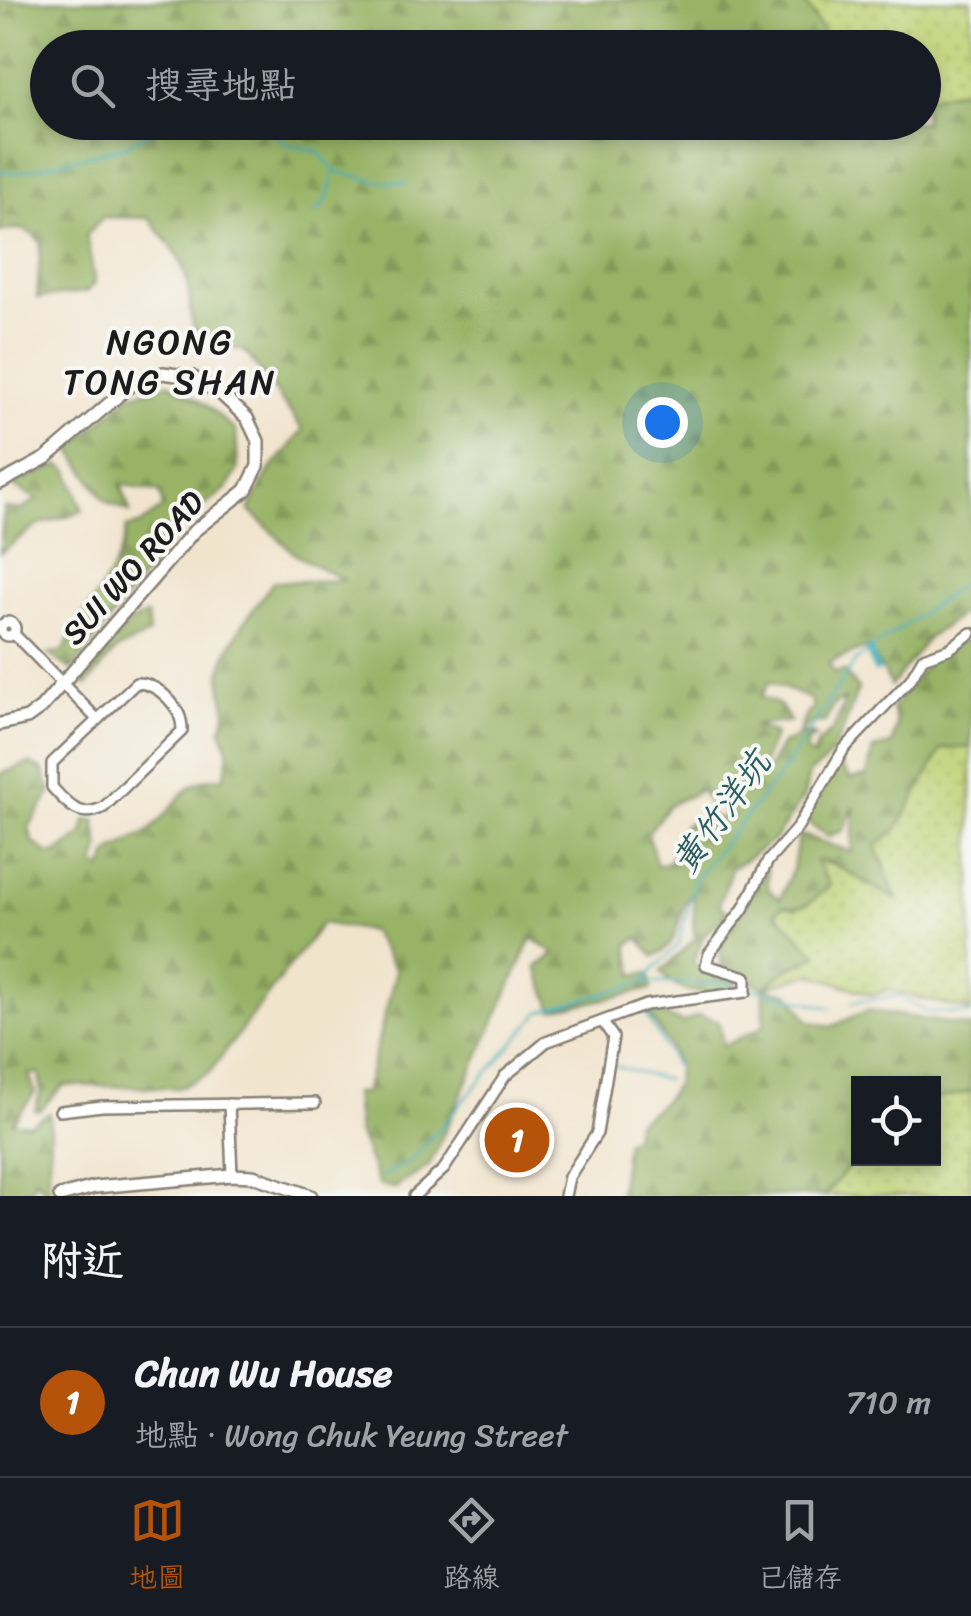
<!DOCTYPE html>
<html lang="zh-TW">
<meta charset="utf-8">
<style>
body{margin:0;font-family:Sriracha,"LXGW WenKai TC",sans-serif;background:#20242c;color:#f1f3f6}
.controls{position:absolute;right:30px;bottom:30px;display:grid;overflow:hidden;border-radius:0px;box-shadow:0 5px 15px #0003}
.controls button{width:90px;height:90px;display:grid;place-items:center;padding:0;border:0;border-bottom:2px solid #363941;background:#171b24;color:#f1f3f6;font:50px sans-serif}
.you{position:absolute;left:662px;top:422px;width:35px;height:35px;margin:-25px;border:8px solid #fff;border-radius:50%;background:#1a73e8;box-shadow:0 0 0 15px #1a73e833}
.badge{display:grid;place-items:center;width:65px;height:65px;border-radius:50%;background:#b45309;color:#fff;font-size:32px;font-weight:700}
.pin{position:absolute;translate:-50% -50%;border:5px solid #fff;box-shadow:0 2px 10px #0006}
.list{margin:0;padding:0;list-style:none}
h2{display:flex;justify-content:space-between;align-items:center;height:130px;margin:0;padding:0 40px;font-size:42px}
h2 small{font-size:32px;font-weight:400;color:#9ea1a6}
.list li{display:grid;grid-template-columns:65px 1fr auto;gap:30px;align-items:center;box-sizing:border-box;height:150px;padding:0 40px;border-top:2px solid #363941}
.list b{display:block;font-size:38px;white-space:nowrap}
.list p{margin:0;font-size:32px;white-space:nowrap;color:#9ea1a6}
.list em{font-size:32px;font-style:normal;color:#9ea1a6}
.icon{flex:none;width:55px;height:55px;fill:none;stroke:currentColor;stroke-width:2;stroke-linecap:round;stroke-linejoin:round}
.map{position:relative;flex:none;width:971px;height:1196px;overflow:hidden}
.search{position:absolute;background:#171b24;box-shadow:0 5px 15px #0003;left:30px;right:30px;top:30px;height:110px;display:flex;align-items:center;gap:25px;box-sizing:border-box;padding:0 35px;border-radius:55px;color:#9ea1a6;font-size:38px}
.sheet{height:280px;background:#171b24}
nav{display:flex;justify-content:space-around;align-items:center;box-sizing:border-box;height:140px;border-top:2px solid #363941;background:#171b24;font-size:28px;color:#9ea1a6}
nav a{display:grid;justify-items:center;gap:5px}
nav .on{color:#b45309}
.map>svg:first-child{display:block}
</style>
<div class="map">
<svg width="971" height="1196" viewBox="0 0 971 1196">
<defs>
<pattern id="grass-dots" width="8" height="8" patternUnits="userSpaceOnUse" patternTransform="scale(2.5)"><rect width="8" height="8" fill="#c0d174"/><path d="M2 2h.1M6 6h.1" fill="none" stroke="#a4b364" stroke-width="1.8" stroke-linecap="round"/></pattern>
<pattern id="forest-firs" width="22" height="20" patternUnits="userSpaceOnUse" patternTransform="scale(2.5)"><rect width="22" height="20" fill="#98b366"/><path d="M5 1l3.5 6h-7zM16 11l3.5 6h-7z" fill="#829958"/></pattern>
</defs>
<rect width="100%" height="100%" fill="#f6f6f2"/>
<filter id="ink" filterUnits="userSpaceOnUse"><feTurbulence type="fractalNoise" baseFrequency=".01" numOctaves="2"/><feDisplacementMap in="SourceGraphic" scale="20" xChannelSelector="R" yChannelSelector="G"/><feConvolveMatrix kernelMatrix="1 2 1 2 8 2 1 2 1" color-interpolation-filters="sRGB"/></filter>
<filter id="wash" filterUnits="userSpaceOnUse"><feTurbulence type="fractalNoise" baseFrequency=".0048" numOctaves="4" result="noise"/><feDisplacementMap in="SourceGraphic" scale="40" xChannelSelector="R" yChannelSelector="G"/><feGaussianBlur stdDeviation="2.25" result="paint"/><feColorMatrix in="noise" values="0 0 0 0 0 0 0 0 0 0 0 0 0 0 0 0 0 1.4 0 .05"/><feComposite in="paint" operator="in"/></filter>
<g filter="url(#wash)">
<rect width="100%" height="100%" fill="#f1e4cd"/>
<g fill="url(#grass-dots)" stroke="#6e7648" stroke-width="2.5">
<path d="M803 0H971V87L924 99V48L833 47Z"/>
<path d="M971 747V1011L888 990 872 995 811 974 764 988 785 970 817 955 775 912 783 905 797 909 815 861C837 861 873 889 896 899L876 846 942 749Z"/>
<path d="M971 1092V1196H824L858 1156 934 1158V1099Z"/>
</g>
<g fill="url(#forest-firs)" stroke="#5a6841" stroke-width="2.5" fill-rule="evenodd">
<path d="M0 0H803L833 47 48 48V122L362 123 360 133 376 140 402 122H924V99L971 87V607L928 638 891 686 869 646 829 663 834 673 843 671 858 689C846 718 839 759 809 773L804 797 774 840 731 869 719 905 728 913 704 935 693 964 716 978 738 980 731 992C706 996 676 994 661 972L696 938C689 924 698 909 692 893 673 914 684 945 654 956L638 938 628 945 634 975 649 973 652 989 553 1010 537 967 555 954 532 938 429 1166 395 1188 379 1185 358 1132 354 1093H365L396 971 371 931 322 923 209 1073 179 1088 64 1085 39 1111 35 1110 41 1091 39 1073 29 1074 35 1092 13 1122 29 1124 50 1113 49 1190H43L35 1178 33 1187 18 1196H0V774L29 763 43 770 51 792 29 827 32 841 48 854H56L83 834 86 820H95L100 848 95 866 103 868 108 854C121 845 138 839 150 830 178 808 181 777 224 777L229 752 221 729C233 707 219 696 221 674 223 648 258 603 273 582L343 580 296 555 249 510 268 473 303 430 245 351C166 337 204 315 181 263 174 247 159 232 149 218L103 217 86 235 95 283 86 292 37 298 41 243C29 228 18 226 0 232ZM769 682 811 699 813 709 806 714 799 733 810 724 825 722 834 704 845 700 834 729 818 743 814 756 806 752 808 741 816 737 808 732 782 744 768 768 760 769 775 734 755 726 790 721 780 705 761 697ZM701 790 708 803 729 796 735 800 721 819 710 815 684 825 670 861 657 866 648 833 669 805Z"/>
<path d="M169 382 206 405 236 431 238 469 227 488 185 521 72 670 48 654 64 651C80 611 123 571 126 528L139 525 163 508 160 492 121 484 130 512 105 501 71 449 130 395Z"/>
<path d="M60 465 69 471 83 511 38 525 0 553 4 508 22 510 37 499 11 485Z"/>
<path d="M147 615 149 634 115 651 87 685 79 680 132 621Z"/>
<path d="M971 637V747L942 749 897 829 876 846 897 900 828 861H816L830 885C815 900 805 911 783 906L775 912 818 955 785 970 765 988 789 993 809 1021 831 1027 868 1010 971 1027V1092L934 1099V1084H858V1156L824 1196H619L626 1141 634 1137 636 1122C698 1082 680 1063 646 1009L683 1023 699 1015 719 1022 723 1046 764 1026V988L721 966 720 947 767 868 768 889 780 899 793 868 799 834 852 852 854 807 843 831 828 836 799 817 839 764 850 779 867 776 873 749 891 745 897 724 892 709 934 655Z"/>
</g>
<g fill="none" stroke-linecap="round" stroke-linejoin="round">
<g stroke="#3cadb6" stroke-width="2.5">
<path d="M265 122 283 142 318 152 335 171 325 204 315 212"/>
<path d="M0 171 16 173 126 146 167 122"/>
<path d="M337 172C362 177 381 184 406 183"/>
<path d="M644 983H733"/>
<path d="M751 988 831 1008"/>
<path d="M852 1002 899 996 927 1012 971 1014"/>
<path d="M643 1009 677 1068"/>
<path d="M615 1066 666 1080"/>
<path d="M382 1177 413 1159 540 1012 641 983 678 945 695 879 782 772 856 660 971 578"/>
</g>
<path stroke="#3cadb6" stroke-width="8" d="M869 650 876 669"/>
</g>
</g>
<g filter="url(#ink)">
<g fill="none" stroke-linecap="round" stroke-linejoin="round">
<defs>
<g id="street">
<circle cx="8" cy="629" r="7"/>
<path d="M14 634 96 718"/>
<path d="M136 683C159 683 183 708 182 731L104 807C80 820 67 804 52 787V763Z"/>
<path d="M229 1104 232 1175"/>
<path d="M60 1111 102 1106 315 1103"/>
<path d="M414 1196 444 1169 505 1076 546 1042 646 1005 746 992V977L706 965 709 954 743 909 768 861 797 828 844 749 910 680 923 658 949 649 971 633"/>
<path d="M565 1196 569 1177 597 1133 613 1037 604 1024"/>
</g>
<g id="secondary">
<path d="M0 483 46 458 133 383 163 373 192 377 221 394 247 418 258 441V466L246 490 194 531 41 708 27 718 0 724"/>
<path d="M60 1196 95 1187 232 1175 253 1176 311 1196"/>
</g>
</defs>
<use href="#street" stroke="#868074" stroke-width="14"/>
<use href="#secondary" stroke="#868074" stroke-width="16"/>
<use href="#street" stroke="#fff" stroke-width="9"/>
<use href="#secondary" stroke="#fff" stroke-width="11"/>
</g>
</g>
<g text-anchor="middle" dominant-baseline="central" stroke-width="8" stroke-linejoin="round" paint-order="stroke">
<g font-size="32" fill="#1c1c1c" stroke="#f6f6f2">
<text transform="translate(133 568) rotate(-48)">SUI WO ROAD</text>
</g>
<g font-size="35" letter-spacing="2.5" fill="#1c1c1c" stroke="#f6f6f2">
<text x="170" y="342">NGONG<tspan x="170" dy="40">TONG SHAN</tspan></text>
</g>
<g font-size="35" font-style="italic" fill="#2a5d61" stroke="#f6f6f2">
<text transform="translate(721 812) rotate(-54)">黃竹洋坑</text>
</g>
</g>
</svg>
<div class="controls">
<button><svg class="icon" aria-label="locate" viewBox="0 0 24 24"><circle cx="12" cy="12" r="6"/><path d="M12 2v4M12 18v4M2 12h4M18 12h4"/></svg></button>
</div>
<div class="you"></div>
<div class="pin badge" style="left:517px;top:1140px">1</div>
<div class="search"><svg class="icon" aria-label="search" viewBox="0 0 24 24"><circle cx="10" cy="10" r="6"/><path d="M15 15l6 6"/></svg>搜尋地點</div>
</div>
<section class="sheet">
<h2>附近<small></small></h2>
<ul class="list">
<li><span class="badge">1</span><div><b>Chun Wu House</b><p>地點 · Wong Chuk Yeung Street</p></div><em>710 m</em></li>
</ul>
</section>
<nav>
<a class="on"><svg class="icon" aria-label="map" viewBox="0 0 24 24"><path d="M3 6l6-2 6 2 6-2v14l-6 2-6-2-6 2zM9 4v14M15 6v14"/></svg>地圖</a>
<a><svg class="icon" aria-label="directions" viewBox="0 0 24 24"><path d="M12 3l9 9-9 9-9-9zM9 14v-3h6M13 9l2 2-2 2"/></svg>路線</a>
<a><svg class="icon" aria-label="saved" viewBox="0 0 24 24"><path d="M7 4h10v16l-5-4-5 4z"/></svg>已儲存</a>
</nav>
